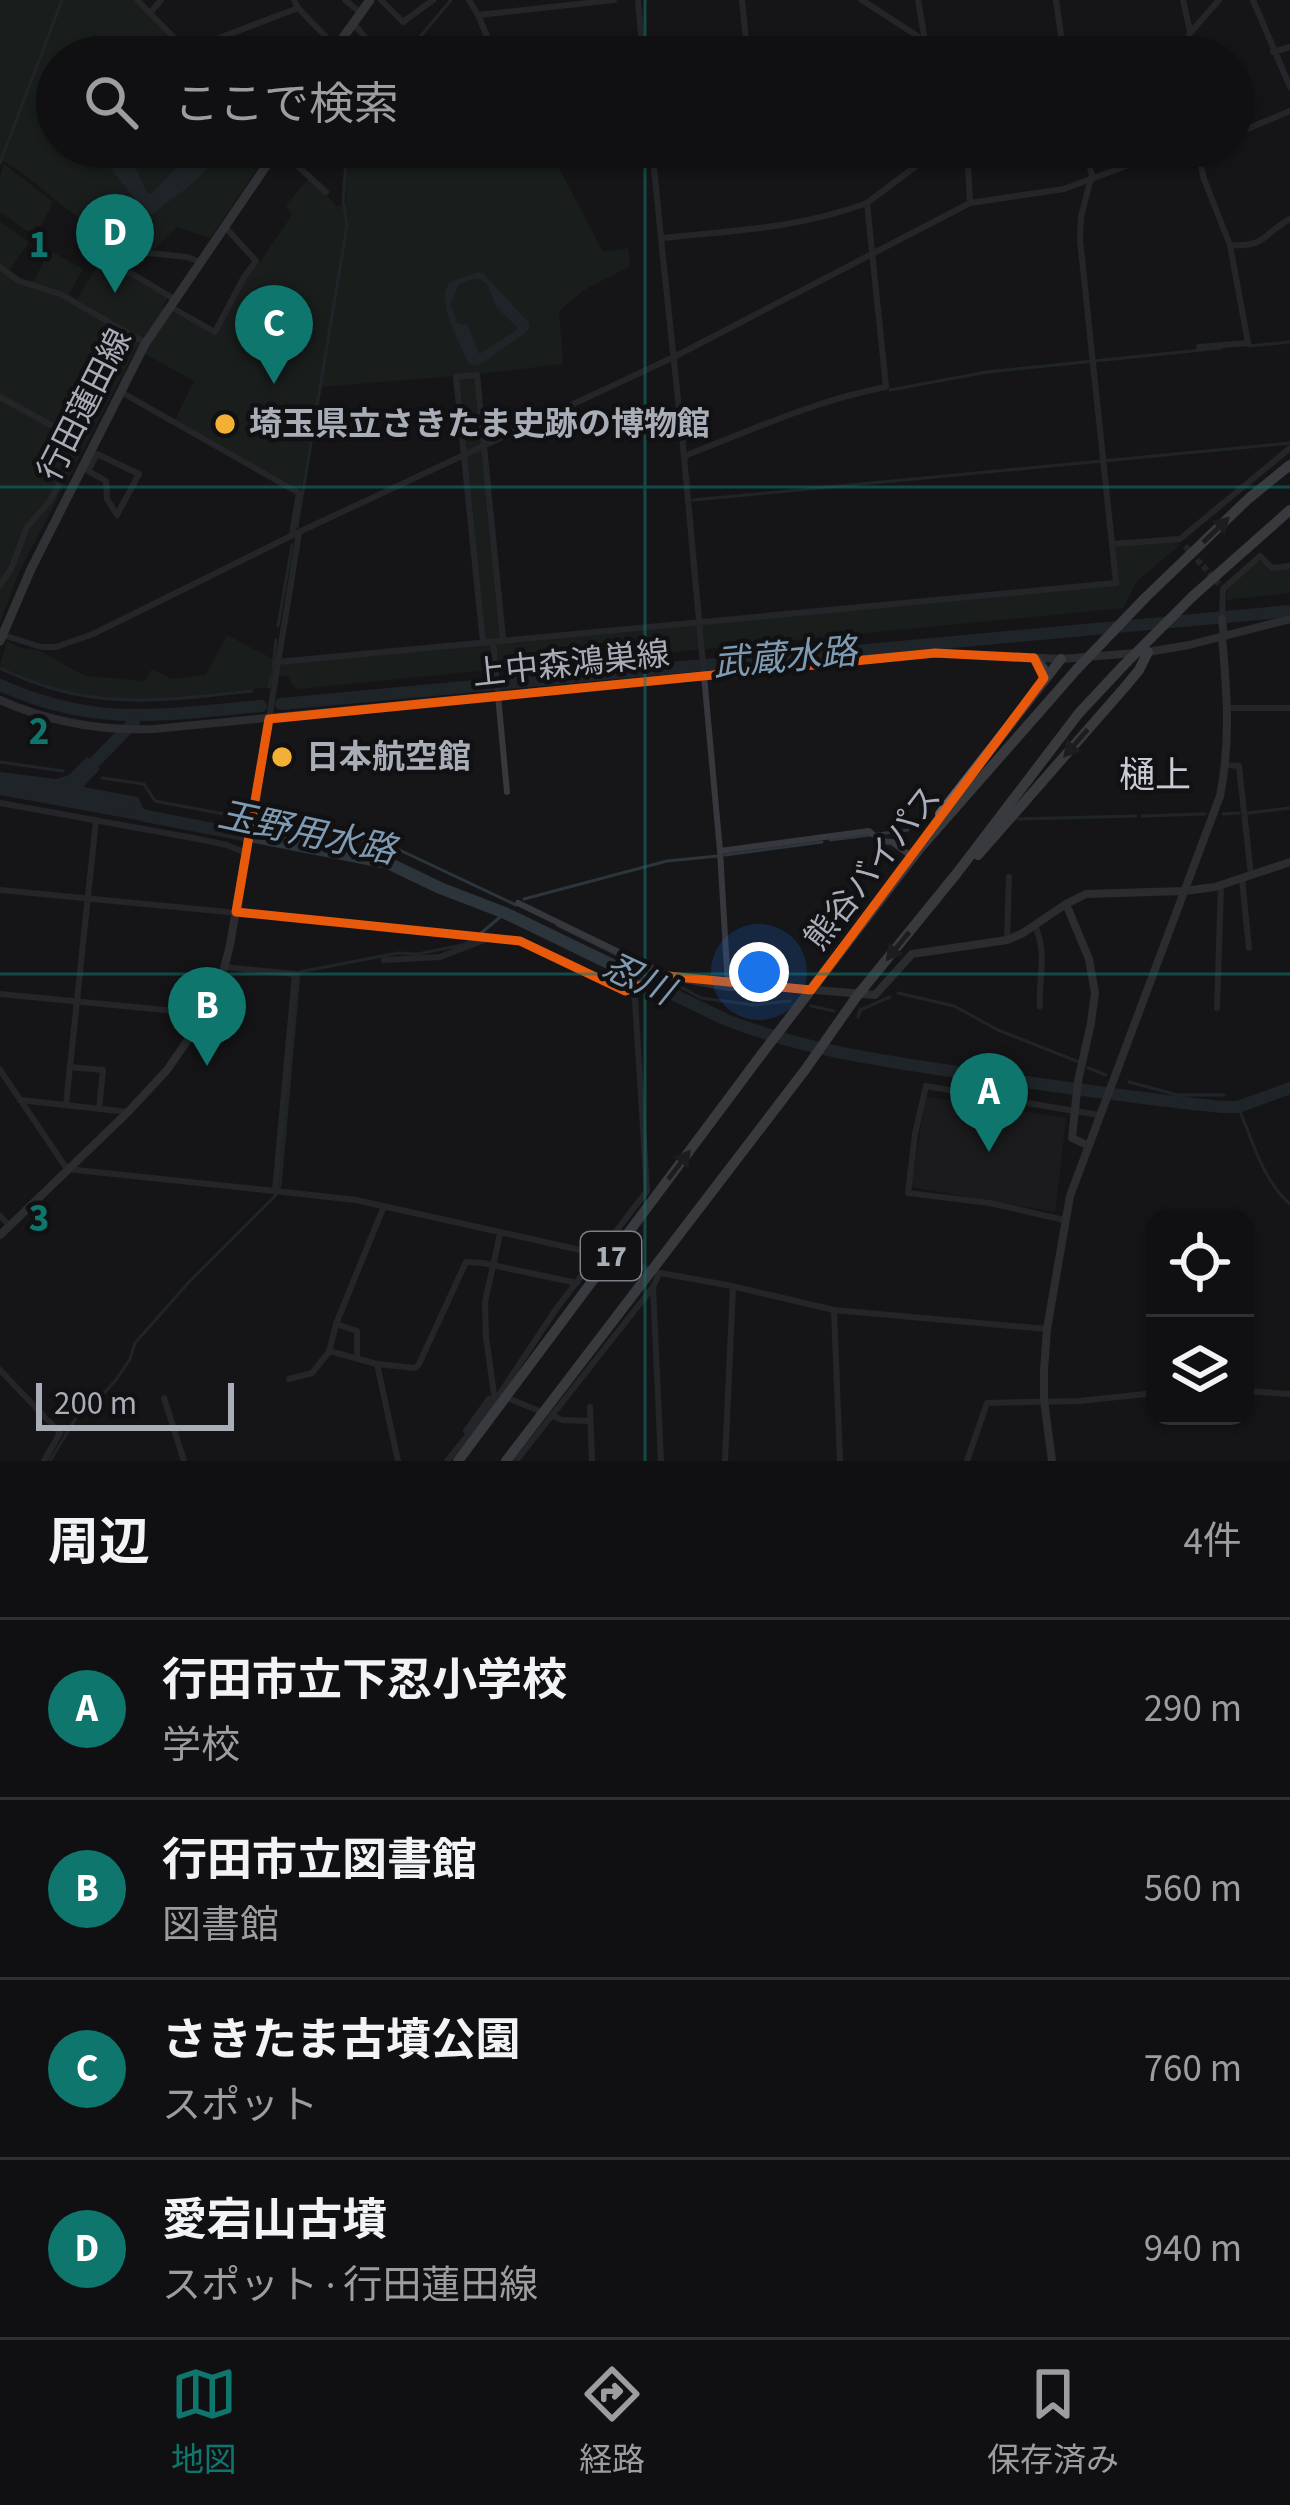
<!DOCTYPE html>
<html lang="ja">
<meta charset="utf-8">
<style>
body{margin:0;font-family:"Source Sans 3","Noto Sans JP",sans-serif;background:#1e1e20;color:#f1f3f6}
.controls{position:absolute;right:36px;bottom:36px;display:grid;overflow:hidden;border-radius:24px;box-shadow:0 3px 9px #0004}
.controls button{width:108px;height:108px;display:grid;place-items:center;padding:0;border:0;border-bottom:3px solid #303032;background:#101012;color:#f1f3f6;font:60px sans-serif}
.scale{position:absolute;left:36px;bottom:30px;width:198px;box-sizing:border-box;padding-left:12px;border:6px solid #a8adb8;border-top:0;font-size:33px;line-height:42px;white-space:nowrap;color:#a8adb8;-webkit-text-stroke:9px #111113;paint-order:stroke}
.you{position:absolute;left:759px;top:972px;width:42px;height:42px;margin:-30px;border:9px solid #fff;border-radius:50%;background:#1a73e8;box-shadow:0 0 0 18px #1a73e833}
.badge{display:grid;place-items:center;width:78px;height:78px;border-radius:50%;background:#0f766e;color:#fff;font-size:39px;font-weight:700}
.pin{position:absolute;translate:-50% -99px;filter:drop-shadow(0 3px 6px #0008)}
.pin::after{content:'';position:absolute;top:63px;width:42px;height:36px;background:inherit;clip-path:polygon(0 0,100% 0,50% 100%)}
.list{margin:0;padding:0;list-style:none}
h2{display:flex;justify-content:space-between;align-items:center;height:156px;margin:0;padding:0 48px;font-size:51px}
h2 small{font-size:39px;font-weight:400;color:#9c9d9f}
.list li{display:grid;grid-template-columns:78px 1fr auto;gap:36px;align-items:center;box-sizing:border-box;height:180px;padding:0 48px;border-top:3px solid #303032}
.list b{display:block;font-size:45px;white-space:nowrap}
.list p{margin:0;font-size:39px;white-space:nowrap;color:#9c9d9f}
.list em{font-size:39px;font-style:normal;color:#9c9d9f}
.icon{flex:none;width:66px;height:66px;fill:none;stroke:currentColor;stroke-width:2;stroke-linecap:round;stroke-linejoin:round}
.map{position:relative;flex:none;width:1290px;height:1461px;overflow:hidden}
.search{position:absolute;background:#101012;box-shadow:0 3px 9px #0004;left:36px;right:36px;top:36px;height:132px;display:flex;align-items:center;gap:30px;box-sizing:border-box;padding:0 42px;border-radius:66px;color:#9c9d9f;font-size:45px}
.sheet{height:876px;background:#101012}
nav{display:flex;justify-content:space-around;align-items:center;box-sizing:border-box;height:168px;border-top:3px solid #303032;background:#101012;font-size:33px;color:#9c9d9f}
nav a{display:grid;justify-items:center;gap:6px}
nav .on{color:#0f766e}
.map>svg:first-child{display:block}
</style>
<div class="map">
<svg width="1290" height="1461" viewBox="0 0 1290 1461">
<rect width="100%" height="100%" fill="#161618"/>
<path fill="#222225" d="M926 1097 1066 1118 1055 1212 911 1187Z"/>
<g fill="#1e261f">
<path d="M0 0H133L189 57H57V147H272L210 238 177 227 152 251C95 246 48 186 0 159Z"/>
<path d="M347 147H548L603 252 628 248 630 266 584 290 559 311 563 364 479 374 506 642 1116 585 1115 546 1176 541 1180 545 1137 581 1123 608 296 689 288 677 271 674 268 687 197 696 196 699 146 701 145 703 68 695V692L30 681 0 666 7 641 21 648 38 650 85 676 145 681 152 669 172 679 206 675 227 635 273 659 271 669 280 670 282 664 481 645 454 376 319 387 301 490 175 420 194 381 136 349 19 572 0 623V222L29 242 9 271 19 278 34 281 49 250 83 269 69 294 77 299 102 258 167 298 163 307 216 335 246 276 260 262 292 215 286 205 309 178 337 206 345 205Z"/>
<path d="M4 164 53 202 41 226H36L31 234 0 212V176Z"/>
<path d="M1256 561 1262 562 1271 570 1290 569V593L1226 600 1228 589Z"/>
</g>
<g fill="#2c353c" fill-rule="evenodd">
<path d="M103 39C122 39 130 45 144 57H77L93 43Z"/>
<path d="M94 147H126L147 193 151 194 196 147H232L188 187 151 215 146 213Z"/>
<path d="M478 272 484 274 529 323V330L481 364 473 366 468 363C462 345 434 301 449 284 455 279 471 275 478 272ZM479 279 488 285 496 307 517 327V330L479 354 467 323 464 325 455 322 456 318 450 304 459 285 469 280Z"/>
<path d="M87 757 100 769 83 787 138 797 144 810 143 821 0 795V772L56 779 69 775Z"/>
</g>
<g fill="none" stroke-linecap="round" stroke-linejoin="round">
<g stroke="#2c353c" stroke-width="3">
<path d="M403 57 451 0"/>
<path d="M0 163 62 0"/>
<path d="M1249 346 1290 342"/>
<path d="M890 390 987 372 1221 348"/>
<path d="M693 500 1290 443"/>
<path d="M297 527 347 225 343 201 347 147"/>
<path d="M278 626 292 545"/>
<path d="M0 668C90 712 157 701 252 691"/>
<path d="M273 669 276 640"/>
<path d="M269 687 272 675"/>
<path d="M0 762 63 771"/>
<path d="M102 778 144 784 155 801 389 845 516 905"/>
<path d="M1248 813 1290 808"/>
<path d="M1223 814 1239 813"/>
<path d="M1142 816 1205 814"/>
<path d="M1018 819 1136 816"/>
<path d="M878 834 908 830"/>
<path d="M830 840 870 835"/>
<path d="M725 855 822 842"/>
<path d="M524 899 667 861 718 856"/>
<path d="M557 925 658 975"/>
<path d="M670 981 701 998 754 1005 790 1001"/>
<path d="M898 993 954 1006 998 1030 1079 1062"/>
<path d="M811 1006 834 1011"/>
<path d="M858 1017 860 1010 890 997"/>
<path d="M1088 1068 1106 1075"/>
<path d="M1129 1082 1178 1095H1224"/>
<path d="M1238 1107C1253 1140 1262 1180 1290 1204"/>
<path d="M50 1461 79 1413 103 1394 116 1380 130 1359 135 1343 189 1282 275 1196 280 1186 299 972 398 953 418 954 462 945 474 939 505 913"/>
</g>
<g stroke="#2c353c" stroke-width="12">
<path d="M0 685C95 728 162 715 261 706"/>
<path d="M281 704 1290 611"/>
<path d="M85 772 134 722"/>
<path d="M133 810 146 816 388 863 440 888 505 913 724 1019C800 1049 877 1060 957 1072 1045 1085 1133 1098 1222 1107H1238L1290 1088"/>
</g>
<path stroke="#333438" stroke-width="6" stroke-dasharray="6 3" stroke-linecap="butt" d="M1185 546 1219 584"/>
<g stroke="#37383d" stroke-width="6">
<path d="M137 0 193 57"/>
<path d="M294 0 298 8 336 47"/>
<path d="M345 0 361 13"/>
<path d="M381 0 403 22 433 0"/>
<path d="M469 0 478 15 614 0"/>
<path d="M638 0 643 57"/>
<path d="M862 0 925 41 944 57"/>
<path d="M1056 0 1064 57"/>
<path d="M1183 0 1190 31"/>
<path d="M1253 0 1290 87"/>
<path d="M150 13 161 0"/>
<path d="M478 15 496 57"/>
<path d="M353 23 382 57"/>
<path d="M747 50 845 48 925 41 918 0"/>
<path d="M185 51 298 8"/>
<path d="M1273 52 1290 47"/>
<path d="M677 57 747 50 742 0"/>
<path d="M1179 57 1190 33 1219 0"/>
<path d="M1233 135 1290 111"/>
<path d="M550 147 557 157"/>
<path d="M652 147 661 238C731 231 801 228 867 203L886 387C816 400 750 431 684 456L720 851 728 987"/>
<path d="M967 147 970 203"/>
<path d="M1083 147 1092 174 1081 217 1080 240 1112 544"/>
<path d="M280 150 326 192"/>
<path d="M1197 150 1204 179 1230 245C1265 248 1264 233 1290 219"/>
<path d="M867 203 928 157 947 147"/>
<path d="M661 239 684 456"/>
<path d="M113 240 131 251 187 257 201 262"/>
<path d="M103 256 174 299"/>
<path d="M0 267 19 281 60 294 142 341"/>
<path d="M169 306 215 332 244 277 256 261 225 227"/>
<path d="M1199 347 1248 343 1230 245"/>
<path d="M121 392 299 493 292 535"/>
<path d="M0 397 78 440 61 480 50 501 27 527 11 569 0 585"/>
<path d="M97 454 139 474 117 515 107 499 106 481 88 471Z"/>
<path d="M1222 619 1223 589 1260 556 1272 568 1290 566"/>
<path d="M3 635 41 647H56L93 634 299 532 674 357 970 203 1064 189 1142 160 1207 147"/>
<path d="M493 642 507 792"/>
<path d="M483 643 456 377 477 375 503 639"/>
<path d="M278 662 1116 583 1112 544 1180 539 1290 448"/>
<path d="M1228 708H1290"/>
<path d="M269 719 299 533"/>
<path d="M1226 765 1239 766 1251 875"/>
<path d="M0 803 193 838 227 845 246 853"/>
<path d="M720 851 869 831 881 841 892 842 911 856"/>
<path d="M1242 879 1249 948"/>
<path d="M0 890 496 938 520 941 625 991 636 989 658 979"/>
<path d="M518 903 668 976"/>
<path d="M1035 926C1048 955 1038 977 1040 1006"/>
<path d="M1007 939 1009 877"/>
<path d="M384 960 440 957 487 939"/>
<path d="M0 994 206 1014"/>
<path d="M1217 1008 1221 885"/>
<path d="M70 1067 103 1070 99 1109"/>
<path d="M0 1070 67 1169 275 1191 295 974 224 967"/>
<path d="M20 1100 128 1112"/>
<path d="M66 1105 96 820"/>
<path d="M275 1191 356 1200 598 1254 660 1273 727 1285 834 1310 1047 1329"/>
<path d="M0 1216 10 1226"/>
<path d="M1064 1220 990 1203 908 1193 915 1134 926 1086 1099 1115"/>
<path d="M659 1274 653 1287 661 1461"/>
<path d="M834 1310 840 1461"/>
<path d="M336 1324 357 1331V1357"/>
<path d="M329 1351 377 1364 398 1461"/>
<path d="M377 1364 415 1368 419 1364 466 1262 483 1263 577 1283"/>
<path d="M0 1370 60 1433 44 1461"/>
<path d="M289 1379 312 1373 329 1352 336 1324 384 1206"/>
<path d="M1245 1391 1290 1394"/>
<path d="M164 1398 184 1461"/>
<path d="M510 1399 537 1410"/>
<path d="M495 1401 556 1309 647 1191 635 1000 632 990"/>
<path d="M590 1407 592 1461"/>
<path d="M553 1416 562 1420 590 1421"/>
<path d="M466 1431 489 1399"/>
<path d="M447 1461 495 1401 486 1337 485 1302 500 1234"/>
<path d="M516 1461 653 1287"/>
<path d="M725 1461 733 1287"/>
<path d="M967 1461 987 1403 1079 1401 1155 1393"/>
</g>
<g stroke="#45474d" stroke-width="8">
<path d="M1222 619 1224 636"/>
<path d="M0 700C49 722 100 731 154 729L935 653 1061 659 1148 652 1189 645 1290 619"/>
<path d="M1066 904 1089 959 1095 993 1091 1023 1078 1081 1072 1138 1087 1145"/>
<path d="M658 979 668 976 728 987H780L875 995 912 954 1007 940 1023 933 1066 904 1086 894 1184 891 1215 887 1290 862"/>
<path d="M0 1235 128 1112 167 1070 206 1014 220 984 230 945 269 719"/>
<path d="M1052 1461 1044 1400V1371L1047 1329 1070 1196 1220 796C1231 742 1227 691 1222 637"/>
</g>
<g stroke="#53555c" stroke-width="9">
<path d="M329 57 370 0"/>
<path d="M0 641 31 569 145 344 279 147"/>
</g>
<g stroke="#63666e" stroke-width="10">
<path d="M1193 596 1290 510"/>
<path d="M1145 598 1248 499 1290 465"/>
<path d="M1034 658 1043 668 1044 678"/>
<path d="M940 814 1061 659"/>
<path d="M978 855 1125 687 1139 670 1148 652"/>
<path d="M458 1461 764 1051 920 848 1077 669"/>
<path d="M506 1461 805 1070 857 996 957 873 1079 713 1123 666"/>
</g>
<g stroke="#63666e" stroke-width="10">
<path d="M1123 666 1193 596"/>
<path d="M1077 669 1145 598"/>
</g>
</g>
<defs><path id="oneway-solid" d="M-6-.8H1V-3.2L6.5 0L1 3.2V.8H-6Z" transform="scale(3)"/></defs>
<g fill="#26262a">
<use href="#oneway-solid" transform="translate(1216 530) rotate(-44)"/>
<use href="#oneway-solid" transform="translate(1076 743) rotate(131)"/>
<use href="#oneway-solid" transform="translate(898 946) rotate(129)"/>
<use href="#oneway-solid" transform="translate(679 1165) rotate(-53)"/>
</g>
<path d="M0 0H1290V1461H0ZM935 653 1034 658 1044 678 811 990 668 976 625 991 520 941 236 912 269 719Z" fill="#161618" fill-opacity=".55" fill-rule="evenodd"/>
<path fill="none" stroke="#e8590c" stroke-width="9" stroke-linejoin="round" d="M935 653 1034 658 1044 678 811 990 668 976 625 991 520 941 236 912 269 719Z"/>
<path fill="none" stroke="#0f766e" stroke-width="3" stroke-opacity="0.55" d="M645 0V57M645 147V1461M0 487H1290M0 974H1290"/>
<g fill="#f2b134" stroke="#111113" stroke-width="4.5">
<circle cx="225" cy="424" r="12"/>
<circle cx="282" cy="757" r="12"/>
</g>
<g text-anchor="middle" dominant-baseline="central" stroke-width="9" stroke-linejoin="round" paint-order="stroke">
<rect fill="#111113" stroke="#7b7e86" stroke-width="3" x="581" y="1232" width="60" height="48" rx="9"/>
<g font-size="30" font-weight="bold" fill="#a8adb8">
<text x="611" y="1256">17</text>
</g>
<g font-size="33" fill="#a8adb8" stroke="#111113">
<text transform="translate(85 405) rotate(-63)">行田蓮田線</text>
<text transform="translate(571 664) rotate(-6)">上中森鴻巣線</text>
<text transform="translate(873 868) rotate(-52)">熊谷バイパス</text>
</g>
<g font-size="33" font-weight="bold" fill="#a8adb8" stroke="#111113" text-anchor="start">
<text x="249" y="424">埼玉県立さきたま史跡の博物館</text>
<text x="306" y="757">日本航空館</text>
</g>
<g font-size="36" font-style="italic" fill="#7f9bb3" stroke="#111113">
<text transform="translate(785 658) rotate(-5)">武蔵水路</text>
<text transform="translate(307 833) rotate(12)">玉野用水路</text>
<text transform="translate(638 979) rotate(25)">忍川</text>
</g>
<g font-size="36" fill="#c9ccd4" stroke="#111113">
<text x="1155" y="775">樋上</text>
</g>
</g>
<g font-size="39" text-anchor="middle" font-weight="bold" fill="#0f766e" stroke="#111113" stroke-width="9" stroke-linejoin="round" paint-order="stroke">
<text x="39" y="257">1</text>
<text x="39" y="744">2</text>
<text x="39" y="1231">3</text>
</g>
</svg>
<div class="controls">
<button><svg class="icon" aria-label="locate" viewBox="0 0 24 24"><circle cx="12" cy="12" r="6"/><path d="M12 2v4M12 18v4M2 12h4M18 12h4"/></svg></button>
<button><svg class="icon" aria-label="layers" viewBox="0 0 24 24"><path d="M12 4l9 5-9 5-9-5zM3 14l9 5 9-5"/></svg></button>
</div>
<div class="scale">200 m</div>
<div class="you"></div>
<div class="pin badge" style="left:989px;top:1152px">A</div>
<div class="pin badge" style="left:207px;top:1066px">B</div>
<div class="pin badge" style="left:274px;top:384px">C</div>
<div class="pin badge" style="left:115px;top:293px">D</div>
<div class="search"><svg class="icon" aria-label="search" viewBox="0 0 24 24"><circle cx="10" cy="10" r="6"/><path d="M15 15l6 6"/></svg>ここで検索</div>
</div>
<section class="sheet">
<h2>周辺<small>4件</small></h2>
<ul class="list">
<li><span class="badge">A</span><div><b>行田市立下忍小学校</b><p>学校</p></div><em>290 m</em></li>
<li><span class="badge">B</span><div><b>行田市立図書館</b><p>図書館</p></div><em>560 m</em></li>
<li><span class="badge">C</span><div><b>さきたま古墳公園</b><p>スポット</p></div><em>760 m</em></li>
<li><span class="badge">D</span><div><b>愛宕山古墳</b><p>スポット · 行田蓮田線</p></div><em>940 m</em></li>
</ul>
</section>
<nav>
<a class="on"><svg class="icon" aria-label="map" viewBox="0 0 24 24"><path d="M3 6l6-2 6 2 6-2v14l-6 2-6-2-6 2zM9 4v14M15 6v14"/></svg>地図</a>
<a><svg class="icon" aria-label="directions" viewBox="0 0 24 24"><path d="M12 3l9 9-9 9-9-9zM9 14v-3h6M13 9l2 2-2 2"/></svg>経路</a>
<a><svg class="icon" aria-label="saved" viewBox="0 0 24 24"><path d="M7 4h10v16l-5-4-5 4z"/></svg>保存済み</a>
</nav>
